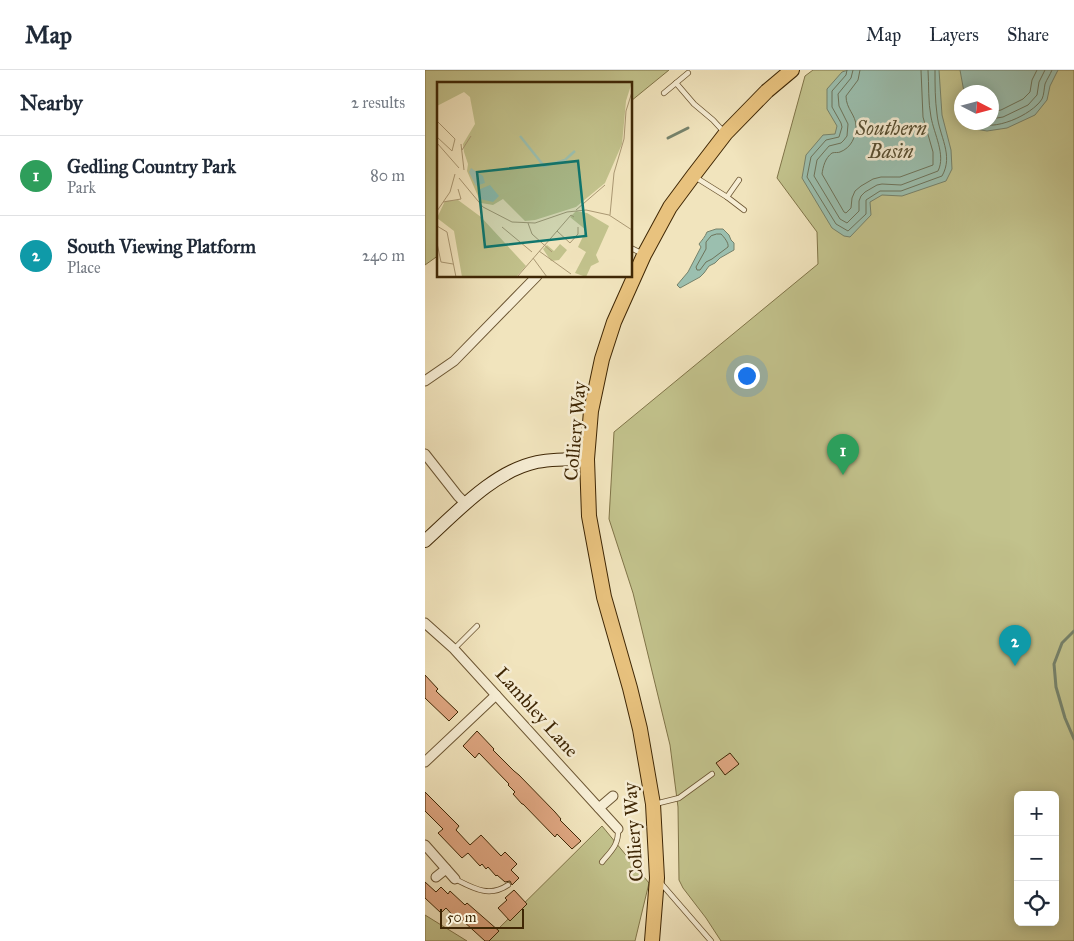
<!DOCTYPE html>
<meta charset="utf-8">
<style>
body{margin:0;font-family:"IM FELL Great Primer",serif;background:#f6f6f7;color:#1f2937}
.controls{position:absolute;right:15px;bottom:15px;display:grid;overflow:hidden;border-radius:8px;box-shadow:0 2px 12px #0003}
.controls button{width:45px;height:45px;display:grid;place-items:center;padding:0;border:0;border-bottom:1px solid #e0e1e3;background:#fff;color:#1f2937;font:25px sans-serif}
.compass{position:absolute;left:529px;top:15px;width:45px;height:45px;border-radius:50%;background:#fff;box-shadow:0 2px 12px #0003;rotate:96deg}
.scale{position:absolute;left:15px;bottom:12px;width:84px;box-sizing:border-box;padding-left:5px;border:2px solid #3f2705;border-top:0;font-size:14px;line-height:18px;white-space:nowrap;color:#3f2705;-webkit-text-stroke:4px #f6edd4;paint-order:stroke}
.you{position:absolute;left:321px;top:305px;width:18px;height:18px;margin:-12px;border:4px solid #fff;border-radius:50%;background:#1a73e8;box-shadow:0 0 0 8px #1a73e833}
.badge{display:grid;place-items:center;width:32px;height:32px;border-radius:50%;background:#8f2418;color:#fff;font-size:16px;font-weight:700}
.pin{position:absolute;translate:-50% -41px;filter:drop-shadow(0 1px 2px #0008)}
.pin::after{content:'';position:absolute;top:26px;width:18px;height:15px;background:inherit;clip-path:polygon(0 0,100% 0,50% 100%)}
.list{margin:0;padding:0;list-style:none}
h2{display:flex;justify-content:space-between;align-items:center;height:65px;margin:0;padding:0 20px;font-size:21px}
h2 small{font-size:16px;font-weight:400;color:#747a83}
.list li{display:grid;grid-template-columns:32px 1fr auto;gap:15px;align-items:center;box-sizing:border-box;height:80px;padding:0 20px;border-top:1px solid #e0e1e3}
.list b{display:block;font-size:19px;white-space:nowrap}
.list p{margin:0;font-size:16px;white-space:nowrap;color:#747a83}
.list em{font-size:16px;font-style:normal;color:#747a83}
.icon{flex:none;width:28px;height:28px;fill:none;stroke:currentColor;stroke-width:2;stroke-linecap:round;stroke-linejoin:round}
.map{position:relative;flex:none;width:649px;height:871px;overflow:hidden}
header{display:flex;align-items:center;gap:30px;box-sizing:border-box;height:70px;padding:0 25px;background:#fff;border-bottom:1px solid #e0e1e3}
header strong{font-size:24px}
nav{display:flex;gap:28px;margin-inline-start:auto;font-size:18px}
main{display:flex}
aside{flex:1;background:#fff}
.map>svg:first-child{display:block}
</style>
<header>
<strong>Map</strong>
<nav><a>Map</a><a>Layers</a><a>Share</a></nav>
</header>
<main>
<aside>
<h2>Nearby<small>2 results</small></h2>
<ul class="list">
<li><span class="badge" style="background:#2e9e5b">1</span><div><b>Gedling Country Park</b><p>Park</p></div><em>80 m</em></li>
<li><span class="badge" style="background:#0f9aa8">2</span><div><b>South Viewing Platform</b><p>Place</p></div><em>240 m</em></li>
</ul>
</aside>
<div class="map">
<svg width="649" height="871" viewBox="0 0 649 871">
<rect width="100%" height="100%" fill="#f1e4bd"/>
<filter id="stains"><feTurbulence type="fractalNoise" baseFrequency=".004" numOctaves="4"/><feColorMatrix values="0 0 0 0 .2 0 0 0 0 .09 0 0 0 0 .02 0 0 0 .5 -.17"/></filter>
<radialGradient id="worn" r=".72"><stop offset=".6" stop-color="#630" stop-opacity="0"/><stop offset="1" stop-color="#630" stop-opacity=".3"/></radialGradient>
<g fill="#c2c28c" stroke="#807448" fill-rule="evenodd">
<path d="M0 0H244L206 31V14H14V185L0 195Z"/>
<path d="M388 0H649V871H296L281 848 258 818 254 810 253 737 245 675 208 523 184 449 189 362 393 194 392 162 352 108 380 6ZM536 22H566V52H536ZM593 725H630V852H593Z"/>
<path d="M177 756 224 813 210 871H61Z"/>
<path d="M0 845 42 871H0Z"/>
</g>
<g fill="#9bbfaf" stroke="#76826b">
<path d="M423 0H514L517 45 526 80 527 99 521 111 477 126 457 125 445 132 446 145 425 167 419 166 407 158 377 108 381 85 398 65 410 64 412 56 402 39V19L417 2Z"/>
<path d="M535 0H633L625 16 622 30 610 45 582 58 562 61 550 59 544 53 566 52V22H539Z"/>
<path d="M291 159H298L304 165 306 170 309 173V180L295 188 290 193 284 196 279 203 275 207 255 218 252 215 263 202 276 177 274 174C277 170 280 167 282 162Z"/>
</g>
<g fill="none" stroke-linecap="round" stroke-linejoin="round">
<g stroke="#6d735a" stroke-width="1">
<path d="M422 0 421 5 407 21V37L416 53 417 57 414 67 401 70 386 87 382 107 411 154 423 161 441 144V130L455 121H476L517 106C529 85 514 66 512 44 510 30 510 15 510 0"/>
<path d="M428 0 426 8 413 24 414 36 423 54 422 66 419 70 416 73 404 76 392 90 389 106 415 149 422 153 434 141V131L436 126 440 122 452 115 457 114 476 115 513 101C521 85 509 64 506 47 503 32 504 15 503 0"/>
<path d="M435 0 433 10 421 26C421 39 431 45 431 56 431 67 426 78 415 82 413 83 410 82 407 83 400 88 398 97 397 104L419 142 421 143 426 138 427 128 430 121 436 116 448 109 456 107H475L508 95V82L498 47 496 0"/>
<path d="M566 42 576 40 598 29 605 22 607 10 612 0"/>
<path d="M566 49 578 47 603 35 612 25 614 12 620 0"/>
<path d="M551 52C567 63 607 45 617 29 619 25 619 19 620 14 622 9 625 5 627 0"/>
<path d="M292 164H296C299 167 304 173 303 177L287 189 281 192 275 200H272L271 197 281 179V172L286 166Z"/>
</g>
<g stroke="#76826b" stroke-width="3">
<path d="M243 68 263 58"/>
<path d="M649 561 637 573 629 594 631 617 640 648 649 669"/>
</g>
</g>
<g fill="#dea681" stroke="#3f2705">
<path d="M0 605 13 619 11 621 33 642 24 651 0 628Z"/>
<path d="M52 661 69 679 68 680 89 701 94 705 130 742 136 749 135 750 156 771 147 779 132 764 130 767 98 734H97L88 724 90 722 83 715 84 714 54 683 50 688 38 676Z"/>
<path d="M305 683 314 694 300 705 291 693Z"/>
<path d="M0 722 34 756 31 760 45 775 56 765 76 786 80 782 92 794 86 800 94 808 87 815 85 811 80 812 72 805 71 806 63 797 61 799 57 794 55 796 43 783 37 788 13 763 18 759 0 741Z"/>
<path d="M0 812 11 822 16 817 23 824 25 821 40 835 42 833 74 861 64 871H60L37 850 35 853 21 838 16 843 0 828Z"/>
<path d="M89 820 102 834 85 851 73 838 82 830 80 828Z"/>
</g>
<g fill="none" stroke-linecap="round" stroke-linejoin="round">
<defs>
<g id="lane">
<path d="M251 13 269 34 288 50 299 62"/>
<path d="M239 23 263 3"/>
<path d="M270 107 302 127 319 140"/>
<path d="M302 127 314 110"/>
<path d="M206 178 218 184"/>
<path d="M29 579 52 556"/>
<path d="M230 734 254 728 287 704"/>
<path d="M177 792C186 781 194 775 193 759"/>
<path d="M30 809C48 818 64 828 83 815"/>
<path d="M234 811 286 871"/>
</g>
<g id="street">
<path d="M0 311 29 291 112 206"/>
<path d="M0 384 33 426 41 434"/>
<path d="M0 553 29 579 193 759"/>
<path d="M0 692 71 625"/>
<path d="M174 738 188 726"/>
<path d="M0 775 30 809"/>
<path d="M11 807 21 799"/>
</g>
<path id="secondary" d="M0 471C32 442 69 401 112 392 128 389 146 389 162 389"/>
<path id="primary" d="M227 871 232 808 228 734 215 659 205 618 179 527 164 446 162 389 166 341 177 289 189 252 219 185 245 137 268 106 301 63 342 21 367 0"/>
</defs>
<use href="#lane" stroke="#6c5633" stroke-width="6"/>
<use href="#street" stroke="#6c5633" stroke-width="11"/>
<use href="#secondary" stroke="#3f2705" stroke-width="14"/>
<use href="#primary" stroke="#3f2705" stroke-width="16"/>
<use href="#lane" stroke="#f6edd4" stroke-width="4.5"/>
<use href="#street" stroke="#f6edd4" stroke-width="9"/>
<use href="#secondary" stroke="#f6edd4" stroke-width="12"/>
<use href="#primary" stroke="#e8c27e" stroke-width="14"/>
</g>
<g text-anchor="middle" dominant-baseline="central" stroke-width="5" stroke-linejoin="round" paint-order="stroke">
<g font-size="19" fill="#3f2705" stroke="#f6edd4">
<text transform="translate(150 361) rotate(-85)">Colliery Way</text>
<text transform="translate(112 642) rotate(48)">Lambley Lane</text>
<text transform="translate(208 762) rotate(-94)">Colliery Way</text>
</g>
<g font-size="20" font-style="italic" fill="#564d30" stroke="#f6edd4">
<text x="466" y="58">Southern<tspan x="466" dy="23">Basin</tspan></text>
</g>
</g>
<g transform="translate(12 12)">
<rect width="195" height="195" fill="#f1e4bd"/>
<path d="M0 0H195L189 19 185 62 168 101 139 125 98 138 88 139 66 117 56 123 44 121 30 89 31 82 27 70 26 62 38 42 33 15 27 10 0 24ZM21 118 44 135 89 184 79 195H25L17 149 0 136 8 119ZM139 129 150 131 172 144 159 173 162 180 154 184 149 195 138 191 149 170 141 165 149 148 133 135ZM123 162 130 168 122 178 114 179 106 167 110 163 117 169Z" fill="#c2c28c"/>
<path d="M34 86 46 94 48 101 39 104 32 90ZM53 103 62 114 56 120 43 117 41 108Z" fill="#9bbfaf"/>
<path fill="none" stroke="#9bbfaf" stroke-width="2.5" d="M83 54 107 84 128 78 138 69"/>
<path fill="none" stroke="#aa9873" stroke-width="1" d="M0 39 18 57 15 69M0 55 15 69M0 61 22 86M24 62 27 88M25 68 34 54M22 96 46 125 75 140 98 141 130 130 149 128 172 133 195 148M6 120 24 117 21 107M139 128 168 103M0 129 13 110 18 92M173 133 177 91 187 57 189 29 195 10M91 141 95 152 115 170M0 144 10 150 19 195M65 145 95 170M120 149 133 161 141 152V145M0 161 4 180 16 182M102 169 134 192M96 176 110 195M80 195 134 133 137 135"/>
<path fill="#0f766e" fill-opacity="0.15" stroke="#0f766e" stroke-width="2.5" d="M141 79 149 154 48 165 40 90Z"/>
<rect width="195" height="195" fill="none" stroke="#3f2705" stroke-width="2.5"/>
</g>
<rect width="100%" height="100%" filter="url(#stains)"/>
<rect width="100%" height="100%" fill="url(#worn)"/>
</svg>
<div class="controls">
<button>+</button>
<button>−</button>
<button><svg class="icon" aria-label="locate" viewBox="0 0 24 24"><circle cx="12" cy="12" r="6"/><path d="M12 2v4M12 18v4M2 12h4M18 12h4"/></svg></button>
</div>
<svg class="compass" viewBox="-18 -18 36 36"><path d="M0-13l5 13h-10z" fill="#e53935"/><path d="M0 13l5-13h-10z" fill="#747a83"/></svg>
<div class="scale">50 m</div>
<div class="you"></div>
<div class="pin badge" style="left:418px;top:405px;background:#2e9e5b">1</div>
<div class="pin badge" style="left:590px;top:596px;background:#0f9aa8">2</div>
</div>
</main>
